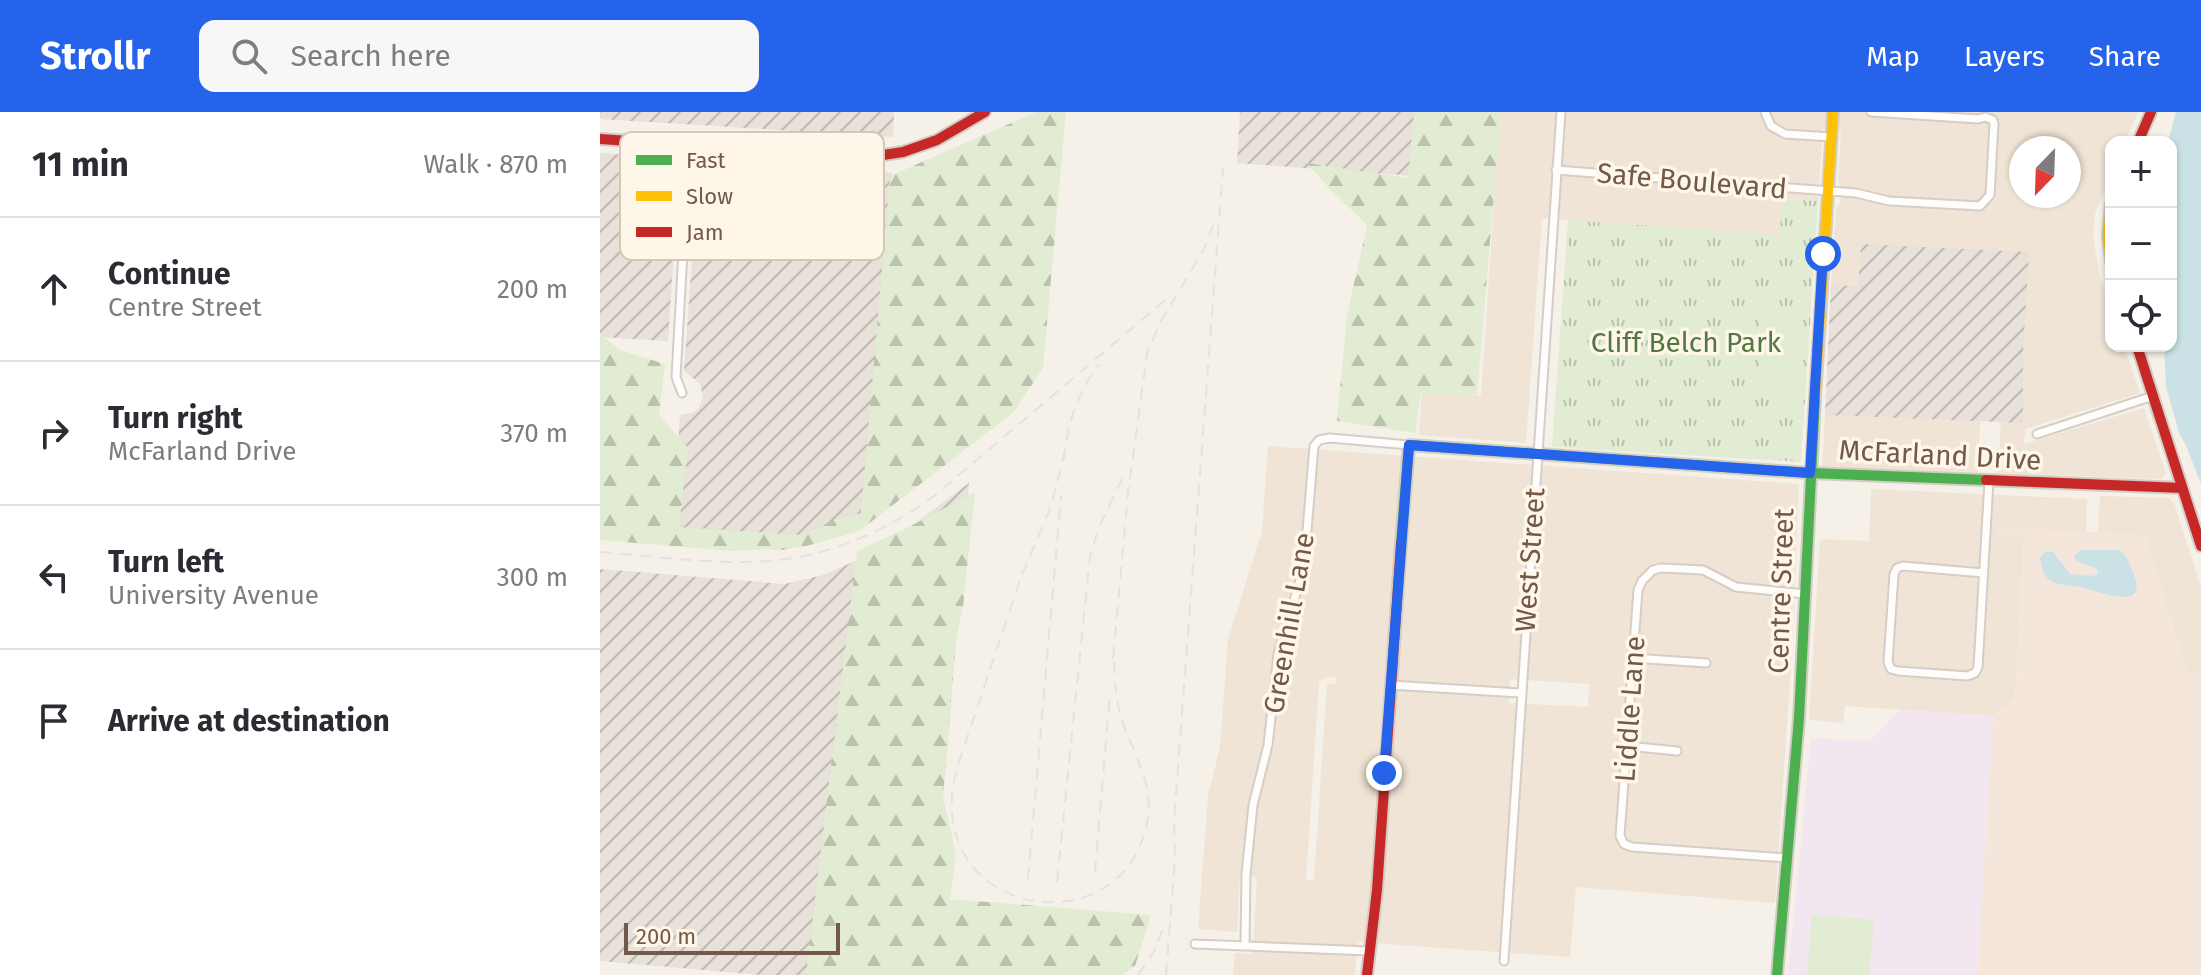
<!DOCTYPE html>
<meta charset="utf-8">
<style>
body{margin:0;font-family:"Fira Sans",sans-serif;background:#f7f7f7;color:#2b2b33}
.controls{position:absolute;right:24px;top:24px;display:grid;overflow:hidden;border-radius:16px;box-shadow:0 2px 6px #0004}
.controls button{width:72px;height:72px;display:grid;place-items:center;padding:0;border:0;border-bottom:2px solid #e1e1e2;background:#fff;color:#2b2b33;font:40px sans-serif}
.compass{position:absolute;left:1409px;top:24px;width:72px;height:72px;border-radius:50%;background:#fff;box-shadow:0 2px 6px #0004;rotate:203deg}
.scale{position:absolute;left:24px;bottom:20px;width:216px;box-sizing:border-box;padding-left:8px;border:4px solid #725949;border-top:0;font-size:22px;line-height:28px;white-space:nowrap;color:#725949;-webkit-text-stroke:6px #fef6e8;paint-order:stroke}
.stop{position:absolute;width:24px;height:24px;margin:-18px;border:6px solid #2563eb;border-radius:50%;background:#fff}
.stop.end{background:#2563eb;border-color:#fff;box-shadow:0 2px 8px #0008}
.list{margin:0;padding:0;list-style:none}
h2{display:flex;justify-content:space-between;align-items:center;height:104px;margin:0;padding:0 32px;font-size:34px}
h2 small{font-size:26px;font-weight:400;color:#7c7c81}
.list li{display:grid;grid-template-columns:52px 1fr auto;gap:24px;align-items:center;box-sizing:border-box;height:144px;padding:0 32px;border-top:2px solid #e1e1e2}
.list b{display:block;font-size:30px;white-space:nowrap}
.list p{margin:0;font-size:26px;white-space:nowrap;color:#7c7c81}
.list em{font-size:26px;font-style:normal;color:#7c7c81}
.icon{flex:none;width:44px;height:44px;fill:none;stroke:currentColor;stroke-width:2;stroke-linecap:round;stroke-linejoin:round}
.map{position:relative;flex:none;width:1601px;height:863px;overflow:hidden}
header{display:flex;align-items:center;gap:48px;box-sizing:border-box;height:112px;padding:0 40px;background:#2563eb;color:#fff}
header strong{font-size:38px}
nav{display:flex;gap:44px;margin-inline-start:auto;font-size:28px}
.search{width:560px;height:72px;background:#f7f7f7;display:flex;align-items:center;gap:20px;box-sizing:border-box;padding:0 28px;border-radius:16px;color:#7c7c81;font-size:30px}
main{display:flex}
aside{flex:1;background:#fff}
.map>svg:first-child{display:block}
</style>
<header>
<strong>Strollr</strong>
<div class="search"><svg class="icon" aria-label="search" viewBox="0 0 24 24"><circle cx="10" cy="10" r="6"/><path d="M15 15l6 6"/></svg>Search here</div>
<nav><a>Map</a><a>Layers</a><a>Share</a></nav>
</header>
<main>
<aside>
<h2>11 min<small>Walk · 870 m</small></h2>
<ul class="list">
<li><svg class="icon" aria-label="ahead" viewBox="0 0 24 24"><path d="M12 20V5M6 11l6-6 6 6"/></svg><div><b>Continue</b><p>Centre Street</p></div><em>200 m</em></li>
<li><svg class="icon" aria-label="right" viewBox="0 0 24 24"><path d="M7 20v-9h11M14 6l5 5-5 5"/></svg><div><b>Turn right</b><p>McFarland Drive</p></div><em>370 m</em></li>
<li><svg class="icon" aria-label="left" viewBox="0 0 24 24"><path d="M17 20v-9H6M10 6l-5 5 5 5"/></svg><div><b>Turn left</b><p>University Avenue</p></div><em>300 m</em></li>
<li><svg class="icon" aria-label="arrive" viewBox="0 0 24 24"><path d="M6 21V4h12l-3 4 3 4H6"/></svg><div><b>Arrive at destination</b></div></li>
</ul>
</aside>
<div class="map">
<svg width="1601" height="863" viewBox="0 0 1601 863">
<defs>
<pattern id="industrial-furrows" width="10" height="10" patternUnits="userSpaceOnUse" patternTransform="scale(2)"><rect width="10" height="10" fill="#e8e1d9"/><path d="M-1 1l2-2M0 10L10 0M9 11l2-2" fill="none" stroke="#c0b9b2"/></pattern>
<pattern id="grass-tufts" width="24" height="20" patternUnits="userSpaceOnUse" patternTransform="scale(2)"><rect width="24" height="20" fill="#e1ecd3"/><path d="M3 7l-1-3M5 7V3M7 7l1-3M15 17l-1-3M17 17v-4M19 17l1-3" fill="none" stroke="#bbc2ad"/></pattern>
<pattern id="forest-firs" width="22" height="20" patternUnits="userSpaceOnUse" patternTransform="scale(2)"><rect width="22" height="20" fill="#e1ecd3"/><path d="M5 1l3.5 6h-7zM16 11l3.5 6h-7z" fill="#bbc2ad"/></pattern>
</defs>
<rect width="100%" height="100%" fill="#f5f1e8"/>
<g fill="#efe4d5" fill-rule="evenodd">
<path d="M900 0H1538L1525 30H1511V63L1495 101 1493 125 1500 165 1511 198V234H1524L1540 281 1425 317 1424 332 1544 296 1566 361 1562 367 1398 361 1401 310H1423V241L1261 133 1258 174 1231 173 1236 96 1240 91 1242 76 1238 71 1241 19 1223 16 1218 89 1183 87 1180 123 942 106 926 331 819 323 822 280 881 284ZM1421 36H1469V84H1421Z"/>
<path d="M1225 303 1380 309 1378 360 1222 355Z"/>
<path d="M668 334 1199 372 1191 554 1175 791 976 775 970 845 758 830 755 863H633L635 841 653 842 657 765 640 764 637 820 598 817 608 684 620 635 628 527 662 419ZM727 565 736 566V572L727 571 714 768H706L719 570ZM910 567 989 572 988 595 909 591Z"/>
<path d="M1271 377 1487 387 1486 420 1398 416V423L1424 425 1415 585 1393 604 1245 594 1243 611 1209 608 1220 427 1269 429Z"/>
<path d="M1500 384 1568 386 1574 391 1601 475V561L1588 563 1545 424 1498 421Z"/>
</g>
<path fill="#f5e6db" d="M1398 415 1545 423 1588 563 1601 561V863H1377L1393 604 1415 585 1424 426 1397 423Z"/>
<g fill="url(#industrial-furrows)">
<path d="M0 0H294L293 25 0 7Z"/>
<path d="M640 0H819L814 64 637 51Z"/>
<path d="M0 41 80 47 68 229 0 225Z"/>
<path d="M99 47 292 61 269 400 215 429 185 438 72 431 80 303 94 300 99 296 103 284 100 272 84 259Z"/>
<path d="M1261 132 1429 140 1423 241V311L1225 303 1231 173 1258 174Z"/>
<path d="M369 371 335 785 309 863H161L0 849V457L185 472 223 463 260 447 297 425Z"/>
</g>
<path fill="#f2e7f0" d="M1300 598 1393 604 1377 863H1188L1211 626 1270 629Z"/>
<path fill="url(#grass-tufts)" d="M1183 87 1218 89 1201 350 952 335 968 108 1179 123Z"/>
<g fill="url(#forest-firs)">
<path d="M436 0H466L443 256 413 301 259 419 203 435 131 439 0 428V222L20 238 65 252 59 303 88 336 79 415 203 423 236 407 261 401 290 64Z"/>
<path d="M814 0H901L877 283 821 282 815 321 737 309 747 203 767 113 730 77 707 51 808 66Z"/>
<path d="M375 380 363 495 355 532 343 684 356 743 350 787 551 803 535 854 522 863H206L257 439 309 415Z"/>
</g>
<g fill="#e1ecd3">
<path d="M1162 194 1203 196 1201 237 1160 234Z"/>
<path d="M1160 240 1200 243 1198 283 1157 281Z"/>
<path d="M1212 802 1274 808 1269 863H1207Z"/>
</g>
<g fill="#cae2e5">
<path d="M1576 0H1601V372L1585 331 1580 324 1566 275 1564 234H1571V30H1568Z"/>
<path d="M1481 438H1519C1526 443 1529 450 1532 458 1553 503 1499 479 1480 475 1471 473 1458 474 1450 468 1442 462 1441 454 1440 446L1445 440H1453L1470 462 1490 464 1496 463 1498 460 1497 457 1477 449 1474 444Z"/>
</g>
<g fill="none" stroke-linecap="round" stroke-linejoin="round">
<defs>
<g id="street">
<path d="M1165 0 1171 14 1185 22 1231 25"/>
<path d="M956 58 1256 81 1289 89 1380 94 1390 83 1394 12 1393 8 1385 5 1378 7 1271 0"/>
<path d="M82 281 76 265 89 33"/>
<path d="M1437 322 1553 284"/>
<path d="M1383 461 1303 454 1297 456 1294 462 1288 550 1291 557 1298 559 1367 564 1375 561 1378 555 1389 369"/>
<path d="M1033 546 1106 551"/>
<path d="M790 573 920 581"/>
<path d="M1027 634 1077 639"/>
<path d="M1188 746 1032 735 1024 732 1020 724 1038 478 1042 469 1053 458 1061 456 1103 458 1136 475 1206 482"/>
<path d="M595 832 769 839"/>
<path d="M645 833 646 762 653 693 668 633 678 542 704 455 714 334 719 328 730 326 809 333"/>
<path d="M904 849 961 0"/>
</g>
<g id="fast">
<path d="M801 431 809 333 1210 361 1386 368"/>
<path d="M1177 863 1199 606 1215 285"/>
</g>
<g id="slow">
<path d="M1511 93 1508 124 1511 149"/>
<path d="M1215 285 1233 0"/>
</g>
<g id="jam">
<path d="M0 27 270 45 303 40 337 28 385 0"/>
<path d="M1538 30 1551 0"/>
<path d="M1537 234 1601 434"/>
<path d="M1386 368 1582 376"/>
<path d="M767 863 777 778 801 431"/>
</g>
</defs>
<use href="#street" stroke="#d4cec6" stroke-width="11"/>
<use href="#fast" stroke="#d4cdc4" stroke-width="14"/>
<use href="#slow" stroke="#d4cdc4" stroke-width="14"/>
<use href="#jam" stroke="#d4cdc4" stroke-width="14"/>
<use href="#street" stroke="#fefdfc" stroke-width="7"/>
<use href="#fast" stroke="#4caf50" stroke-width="10"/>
<use href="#slow" stroke="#ffc107" stroke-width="10"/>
<use href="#jam" stroke="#c62828" stroke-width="10"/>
<g stroke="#e3e1e3" stroke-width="2" stroke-dasharray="12 8" stroke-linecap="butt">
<path d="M465 338 451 395 421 465 357 656C316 807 528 841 548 705 553 666 530 638 520 601 514 580 514 557 514 535"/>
<path d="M464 348C467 312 477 282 499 252"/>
<path d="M0 440C55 444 112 453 167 449 228 445 284 420 333 385L570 184"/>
<path d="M513 546 528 381 547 242 559 213 604 137 613 113"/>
<path d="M495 760 510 582"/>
<path d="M428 767 461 384"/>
<path d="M457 770 490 444 499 415 525 361"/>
<path d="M538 863 555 838 566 809"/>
<path d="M566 863 575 747 574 708 623 56"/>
</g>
</g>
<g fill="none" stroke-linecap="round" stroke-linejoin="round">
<path stroke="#2563eb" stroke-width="10" d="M784 661 809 333 1210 361 1223 142"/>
</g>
<g text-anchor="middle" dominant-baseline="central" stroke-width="7" stroke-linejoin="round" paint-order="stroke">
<g font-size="28" fill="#725949" stroke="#fef6e8">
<text transform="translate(1092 69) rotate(5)">Safe Boulevard</text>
<text transform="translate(1340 343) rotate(3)">McFarland Drive</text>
<text transform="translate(930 448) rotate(-86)">West Street</text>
<text transform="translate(1181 479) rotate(-88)">Centre Street</text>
<text transform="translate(689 511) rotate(-80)">Greenhill Lane</text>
<text transform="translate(1030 597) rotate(-86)">Liddle Lane</text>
</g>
<g font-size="28" fill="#507842" stroke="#fef6e8">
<text x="1086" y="230">Cliff Belch Park</text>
</g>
</g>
<rect x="20" y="20" width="264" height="128" rx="12" fill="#fef6e8" stroke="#d4c7b8" stroke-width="2"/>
<rect x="36" y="43" width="36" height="10" fill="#4caf50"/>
<rect x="36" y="79" width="36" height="10" fill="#ffc107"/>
<rect x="36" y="115" width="36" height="10" fill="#c62828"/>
<g font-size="22" fill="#725949">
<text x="86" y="56">Fast</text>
<text x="86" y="92">Slow</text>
<text x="86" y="128">Jam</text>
</g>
</svg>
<div class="controls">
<button>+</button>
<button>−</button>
<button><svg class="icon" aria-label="locate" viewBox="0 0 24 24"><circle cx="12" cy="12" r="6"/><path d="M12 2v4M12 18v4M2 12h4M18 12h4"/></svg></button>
</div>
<svg class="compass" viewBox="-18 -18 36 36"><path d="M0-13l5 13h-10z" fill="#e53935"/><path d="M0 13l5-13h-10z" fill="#7c7c81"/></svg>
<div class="scale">200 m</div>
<div class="stop" style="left:1223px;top:142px"></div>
<div class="stop end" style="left:784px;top:661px"></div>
</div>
</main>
